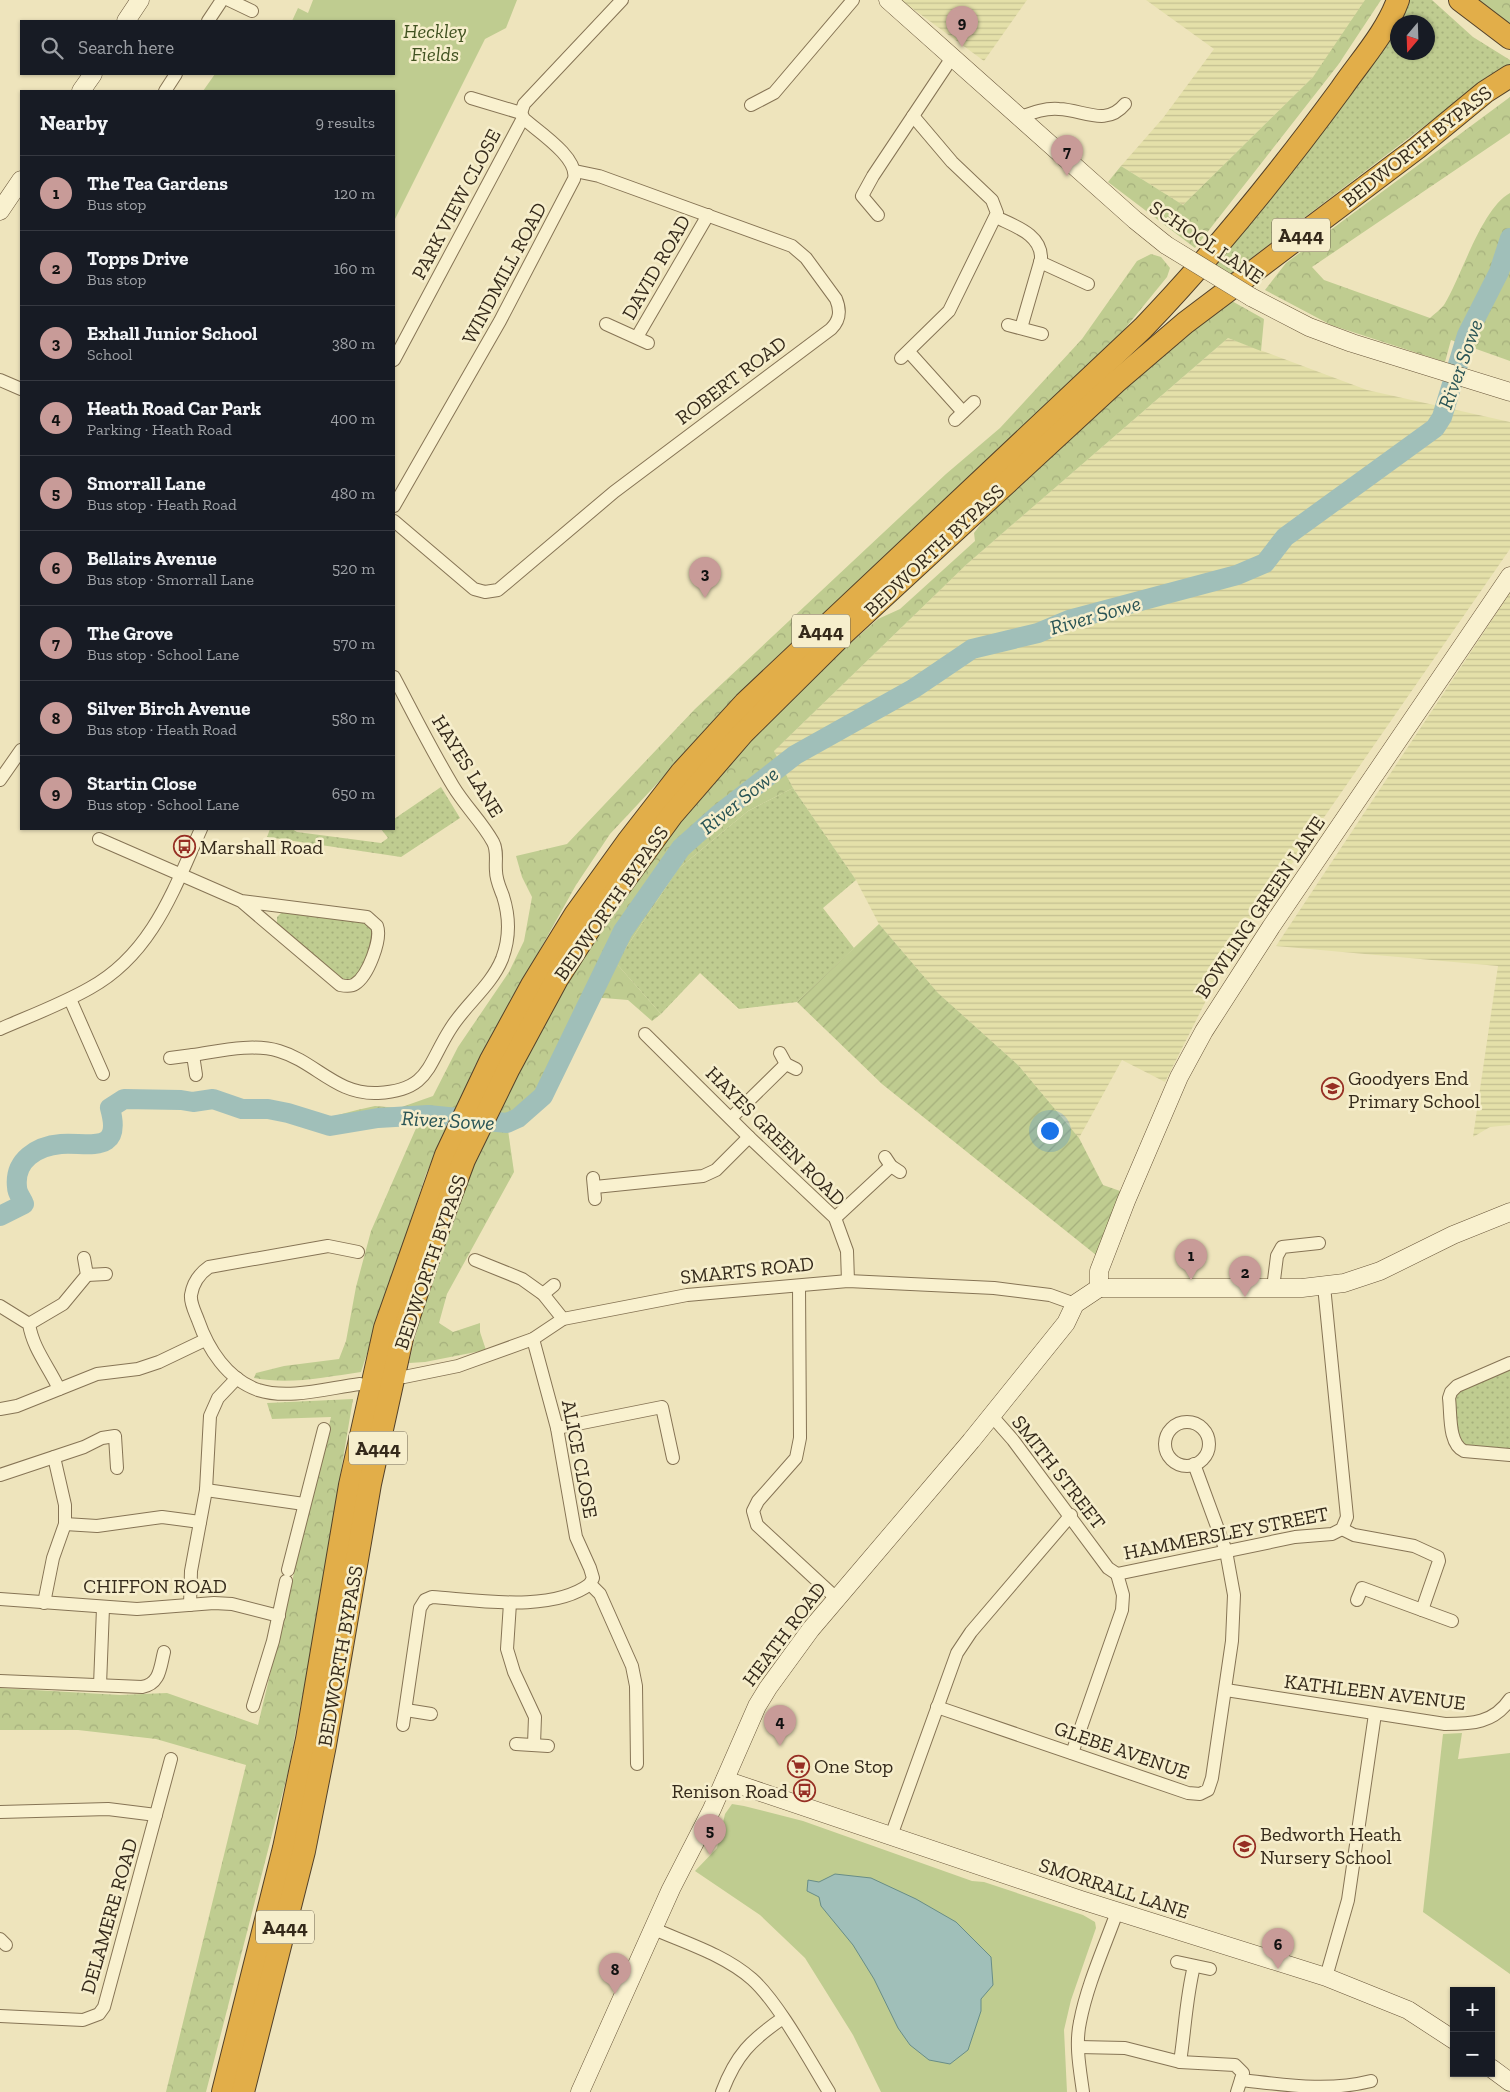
<!DOCTYPE html>
<meta charset="utf-8">
<style>
body{margin:0;font-family:"Zilla Slab",serif;background:#242831;color:#f1f3f6}
.controls{position:absolute;right:15px;bottom:15px;display:grid;overflow:hidden;border-radius:0px;box-shadow:0 1px 4px #0004}
.controls button{width:45px;height:45px;display:grid;place-items:center;padding:0;border:0;border-bottom:1px solid #363941;background:#171b24;color:#f1f3f6;font:25px sans-serif}
.compass{position:absolute;left:1390px;top:15px;width:45px;height:45px;border-radius:50%;background:#171b24;box-shadow:0 1px 4px #0004;rotate:199deg}
.you{position:absolute;left:1049px;top:1130px;width:18px;height:18px;margin:-12px;border:4px solid #fff;border-radius:50%;background:#1a73e8;box-shadow:0 0 0 8px #1a73e833}
.badge{display:grid;place-items:center;width:32px;height:32px;border-radius:50%;background:#c89b98;color:#111;font-size:16px;font-weight:700}
.pin{position:absolute;translate:-50% -41px;filter:drop-shadow(0 1px 2px #0008)}
.pin::after{content:'';position:absolute;top:26px;width:18px;height:15px;background:inherit;clip-path:polygon(0 0,100% 0,50% 100%)}
.list{margin:0;padding:0;list-style:none}
h2{display:flex;justify-content:space-between;align-items:center;height:65px;margin:0;padding:0 20px;font-size:21px}
h2 small{font-size:16px;font-weight:400;color:#9ea1a6}
.list li{display:grid;grid-template-columns:32px 1fr auto;gap:15px;align-items:center;box-sizing:border-box;height:75px;padding:0 20px;border-top:1px solid #363941}
.list b{display:block;font-size:19px;white-space:nowrap}
.list p{margin:0;font-size:16px;white-space:nowrap;color:#9ea1a6}
.list em{font-size:16px;font-style:normal;color:#9ea1a6}
.icon{flex:none;width:28px;height:28px;fill:none;stroke:currentColor;stroke-width:2;stroke-linecap:round;stroke-linejoin:round}
.map{position:relative;flex:none;width:1510px;height:2092px;overflow:hidden}
.search{position:absolute;background:#171b24;box-shadow:0 1px 4px #0004;left:20px;top:20px;width:375px;height:55px;display:flex;align-items:center;gap:12px;box-sizing:border-box;padding:0 18px;border-radius:0px;color:#9ea1a6;font-size:19px}
.panel{position:absolute;background:#171b24;box-shadow:0 1px 4px #0004;left:20px;top:90px;width:375px;height:740px;border-radius:0px}
.map>svg:first-child{display:block}
</style>
<div class="map">
<svg width="1510" height="2092" viewBox="0 0 1510 2092">
<defs>
<pattern id="farmland-rules" width="6" height="5" patternUnits="userSpaceOnUse" patternTransform="scale(1.25)"><rect width="6" height="5" fill="#e4e0a9"/><path d="M0 2.5h6" fill="none" stroke="#c4c091"/></pattern>
<pattern id="grass-dots" width="8" height="8" patternUnits="userSpaceOnUse" patternTransform="scale(1.25)"><rect width="8" height="8" fill="#bfcc90"/><path d="M2 2h.1M6 6h.1" fill="none" stroke="#a5af7c" stroke-width="1.8" stroke-linecap="round"/></pattern>
<pattern id="forest-crowns" width="20" height="18" patternUnits="userSpaceOnUse" patternTransform="scale(1.25)"><rect width="20" height="18" fill="#bfcc90"/><path d="M2 6a3 3 0 1 1 6 0M12 15a3 3 0 1 1 6 0" fill="none" stroke="#a5af7c"/></pattern>
<pattern id="garden-furrows" width="10" height="10" patternUnits="userSpaceOnUse" patternTransform="scale(1.25)"><rect width="10" height="10" fill="#bfcc90"/><path d="M-1 1l2-2M0 10L10 0M9 11l2-2" fill="none" stroke="#a5af7c"/></pattern>
</defs>
<rect width="100%" height="100%" fill="#eee4bc"/>
<g fill="url(#farmland-rules)">
<path d="M901 0H1027L984 61Z"/>
<path d="M1146 0H1368L1313 77 1183 205 1121 166 1163 118 1214 49Z"/>
<path d="M1228 338 1367 390 1510 422V549L1230 953 1165 1082 1122 1060 1079 1138 1019 1066 938 993 879 924 856 880 793 788 774 751 967 564Z"/>
<path d="M1510 593V1125L1490 1127 1473 1137 1498 966 1276 946Z"/>
</g>
<g fill="url(#grass-dots)">
<path d="M1408 0H1432L1473 37 1510 60V67L1486 81 1427 124 1229 275 1212 265 1386 45 1397 27 1398 52H1428V22H1400Z"/>
<path d="M441 787 460 818 401 857 267 837 270 829H292L297 832 381 843 388 838 381 829H394V819Z"/>
<path d="M793 788 856 880 823 908 854 948 797 1002 739 1009 700 973 661 1014 616 963 678 869 748 811Z"/>
<path d="M282 912 364 922C369 926 375 931 374 939 373 949 360 972 353 979L341 980 277 924V917Z"/>
<path d="M1510 1369V1450L1468 1447 1459 1440 1453 1401 1455 1393Z"/>
</g>
<g fill="url(#forest-crowns)">
<path d="M1365 0H1381L1338 65 1195 248 1108 182 1121 166 1183 205 1313 77Z"/>
<path d="M1469 0H1510V26Z"/>
<path d="M1510 97V133L1312 267 1324 280 1430 318C1434 314 1440 310 1444 305 1462 276 1481 209 1510 193V361L1451 340 1445 362 1331 325 1265 290 1286 263Z"/>
<path d="M1151 254 1161 257 1170 268 1167 277 1114 342 887 558 767 666 610 834 576 885 476 1064 426 1174 361 1372C325 1377 290 1385 254 1378L256 1373 284 1366 339 1359 346 1341 356 1287 371 1231 417 1126C388 1114 369 1123 340 1131L332 1121 338 1115 357 1110 375 1106 399 1108 433 1096 458 1047 509 972 524 941 532 897 522 877 516 856 567 844 695 709 946 474 1000 428 1082 339 1137 261Z"/>
<path d="M1230 300 1264 319 1261 351 1228 338 967 564 774 751 793 788 748 811 678 869 616 963 661 1014 652 1021 628 1000 591 997 543 1096 518 1118 507 1123 514 1172 447 1294 439 1323 453 1332 480 1323V1332L486 1350 425 1362 409 1363 428 1281 484 1140 534 1042 601 926 650 855 764 719 878 619 900 609 975 541 974 533 999 499 1109 397Z"/>
<path d="M353 1399 311 1651 288 1772 206 2092H166L246 1765 156 1739 78 1730H0V1688L120 1695 167 1693 258 1725 331 1417 272 1419 267 1403Z"/>
</g>
<g fill="#bfcc90">
<path d="M313 0H517L506 28 485 39 394 221V91H203L215 74H394V21H292L298 8 308 13Z"/>
<path d="M1462 1733 1458 1759 1510 1753V1974L1423 1912 1443 1734Z"/>
<path d="M732 1804 744 1806 803 1821 972 1881 984 1882 1083 1915 1095 1922 1096 1928 1071 2000 1064 2030 1067 2092H881L853 2035 805 1958 760 1915 695 1871 717 1848 725 1814Z"/>
</g>
<path fill="url(#garden-furrows)" d="M879 924 938 993 1019 1066 1079 1138 1103 1185 1123 1192 1096 1255 882 1084 797 1002Z"/>
<path fill="#a0bfb9" stroke="#688d87" d="M835 1874 871 1878 916 1899 956 1922 991 1957 993 1985 981 1999V2011L968 2050 950 2064 929 2060 910 2045 898 2028 874 1979 853 1945 821 1906 819 1897 807 1891 808 1880 819 1882Z"/>
<g fill="none" stroke-linecap="round" stroke-linejoin="round">
<path stroke="#a0bfb9" stroke-width="20" d="M0 1216 24 1204C22 1198 17 1194 17 1187 14 1160 37 1146 61 1144 89 1142 123 1155 110 1108L124 1099 181 1100 193 1102 213 1099 242 1109H268L288 1113 330 1126 378 1118 428 1115 507 1123 518 1118 543 1096 623 931 681 848 718 815 795 755 913 689 972 649 1038 633 1069 620 1237 575 1265 563 1285 537 1435 428 1442 417 1467 335 1499 272 1510 238"/>
<defs>
<g id="street">
<path d="M229 0 252 11"/>
<path d="M208 21 222 0"/>
<path d="M165 91 176 74"/>
<path d="M471 98 521 113"/>
<path d="M751 105 774 93 853 0"/>
<path d="M521 113 524 104 622 0"/>
<path d="M1021 117C1034 112 1045 108 1059 109 1084 110 1106 127 1125 104"/>
<path d="M878 215 862 196 873 176 953 56"/>
<path d="M996 217C1014 226 1042 234 1041 259L1021 328"/>
<path d="M1040 262 1088 284"/>
<path d="M606 324 648 343"/>
<path d="M1008 325 1042 334"/>
<path d="M637 337 708 215"/>
<path d="M909 352 963 412"/>
<path d="M901 358 949 311 997 213 992 200 952 162 913 116"/>
<path d="M394 360 523 118"/>
<path d="M0 380 21 389"/>
<path d="M955 420 974 402"/>
<path d="M394 506 500 321 574 179C579 158 539 132 524 119L521 113"/>
<path d="M394 521 474 589 485 592 498 590 614 492 831 329C840 320 841 311 836 299L806 258 792 246 599 176 575 171"/>
<path d="M0 780 21 750"/>
<path d="M99 839 241 901 340 985C345 986 351 987 355 984 368 976 382 939 377 926L367 917 241 901"/>
<path d="M70 999 103 1074"/>
<path d="M0 1029C30 1016 62 1004 90 988 152 954 174 889 201 829"/>
<path d="M645 1034 749 1137 835 1218 847 1251 848 1281"/>
<path d="M780 1053 786 1064 796 1069"/>
<path d="M193 1055C220 1051 252 1043 279 1051 316 1062 336 1095 378 1093 430 1090 427 1065 451 1028 466 1004 491 986 502 959 510 938 510 918 503 896 500 888 496 880 496 871 495 861 498 851 493 842 482 822 465 806 453 786 432 751 413 713 394 677"/>
<path d="M170 1058 193 1055 196 1075"/>
<path d="M731 1118 786 1064"/>
<path d="M885 1157 891 1166 900 1172"/>
<path d="M593 1178 595 1199"/>
<path d="M595 1187 703 1176 716 1170 749 1137"/>
<path d="M835 1218 891 1166"/>
<path d="M358 1252 328 1246 209 1267C199 1274 193 1282 191 1295 190 1303 195 1312 198 1320 208 1349 227 1379 258 1390 289 1400 328 1388 360 1384"/>
<path d="M475 1260 522 1279 543 1294 563 1319"/>
<path d="M87 1275 106 1274"/>
<path d="M799 1286 800 1438 796 1458 758 1501 753 1511 757 1525 836 1598"/>
<path d="M1273 1288 1277 1256 1282 1247 1319 1243"/>
<path d="M543 1294 554 1285"/>
<path d="M0 1306 29 1324C33 1349 49 1367 59 1389"/>
<path d="M29 1324 63 1304 87 1275 84 1258"/>
<path d="M533 1339 557 1428 576 1537 590 1568 593 1578 590 1584 600 1594 632 1666 636 1686 637 1764"/>
<path d="M1510 1363 1457 1386 1451 1392 1449 1398C1451 1413 1448 1444 1464 1451L1510 1455"/>
<path d="M404 1377 458 1366 533 1339 563 1319 687 1295 848 1281 994 1288 1050 1295 1075 1304"/>
<path d="M0 1409 17 1406 97 1374 138 1369 159 1362 205 1340"/>
<path d="M991 1415 1013 1440 1108 1568 1117 1574"/>
<circle cx="1187" cy="1444" r="22"/>
<path d="M557 1428 662 1407 673 1458"/>
<path d="M0 1475 84 1447 102 1438 115 1436 117 1468"/>
<path d="M206 1490 304 1504"/>
<path d="M65 1524 97 1526 162 1517 200 1522"/>
<path d="M1342 1529 1354 1535 1414 1546 1438 1557 1439 1561 1422 1610"/>
<path d="M288 1570 324 1429"/>
<path d="M1117 1574 1295 1537 1332 1534 1342 1529 1347 1517 1324 1286"/>
<path d="M0 1599 137 1609 214 1603 232 1604 279 1616"/>
<path d="M1357 1600 1362 1588 1452 1621"/>
<path d="M44 1603 53 1558 65 1524V1505L54 1457"/>
<path d="M510 1603 507 1649 514 1672 535 1717 534 1744"/>
<path d="M190 1605 191 1571 206 1490 210 1416 218 1398 237 1378"/>
<path d="M0 1681 142 1687C160 1684 160 1668 164 1652"/>
<path d="M100 1685 103 1608"/>
<path d="M1226 1690 1445 1724C1472 1724 1494 1723 1510 1699"/>
<path d="M253 1706 273 1641 286 1581"/>
<path d="M937 1707 1188 1793 1200 1794 1208 1790 1212 1778 1232 1641 1234 1595 1226 1551 1194 1464"/>
<path d="M406 1710 431 1714"/>
<path d="M403 1725 420 1608 425 1600 432 1597C477 1600 552 1613 590 1584"/>
<path d="M516 1744 548 1746"/>
<path d="M1072 1753 1122 1610 1123 1595 1117 1574"/>
<path d="M0 1812 108 1809 156 1815"/>
<path d="M891 1836 957 1653 971 1632 1071 1515"/>
<path d="M654 1929C686 1943 725 1955 752 1979 778 2002 810 2061 829 2092"/>
<path d="M0 1939 6 1945"/>
<path d="M1177 1962 1210 1969"/>
<path d="M1326 1977 1348 1900 1375 1714"/>
<path d="M0 2016 83 2020 99 2014 104 2007 171 1759"/>
<path d="M1079 2047 1125 2048 1180 2062 1235 2065 1243 2073 1237 2092"/>
<path d="M1180 2062C1185 2030 1186 1998 1194 1966"/>
<path d="M1241 2080C1286 2085 1328 2092 1371 2081"/>
<path d="M722 2092C736 2055 751 2040 783 2018"/>
<path d="M1083 2092C1080 2070 1075 2045 1080 2022 1087 1985 1104 1948 1117 1912"/>
</g>
<g id="secondary">
<path d="M888 0 1135 220 1166 245"/>
<path d="M126 21 140 0"/>
<path d="M81 91 93 74"/>
<path d="M0 211 21 180"/>
<path d="M1251 297 1309 327 1352 343 1510 392"/>
<path d="M1099 1288V1271L1126 1201 1179 1077 1204 1031 1271 927 1510 576"/>
<path d="M1099 1288H1302L1344 1283 1380 1271 1453 1235 1510 1212"/>
<path d="M725 1780 1081 1900 1326 1977 1408 2010 1454 2040"/>
<path d="M1491 2068 1510 2082"/>
<path d="M580 2092 671 1889 712 1809 757 1706 768 1688 811 1629 971 1441 1066 1323 1075 1304 1099 1288"/>
</g>
<g id="highway">
<path d="M1460 0 1510 38"/>
<path d="M223 2092 284 1848 307 1739 350 1485 385 1328 446 1155 491 1060 532 985 575 915 629 840 681 773 745 703 1143 328C1214 254 1280 172 1341 89 1361 60 1386 33 1398 0"/>
<path d="M243 2092 304 1851 325 1745 370 1484 403 1334 439 1227 464 1160 509 1068 557 979 593 923 672 815 743 733 844 633 1116 382 1185 323 1417 148 1485 92 1510 76"/>
</g>
</defs>
<use href="#street" stroke="#867455" stroke-width="14"/>
<use href="#secondary" stroke="#685539" stroke-width="19"/>
<use href="#highway" stroke="#53412a" stroke-width="24"/>
<use href="#street" stroke="#f9f1cf" stroke-width="12"/>
<use href="#secondary" stroke="#f9f1cf" stroke-width="18"/>
<use href="#highway" stroke="#e2ae49" stroke-width="22"/>
<defs>
<path id="secondary-bridge" d="M1166 245 1251 297"/>
</defs>
<use href="#secondary-bridge" stroke="#685539" stroke-width="19" stroke-linecap="butt"/>
<use href="#secondary-bridge" stroke="#f9f1cf" stroke-width="18"/>
</g>
<defs>
<symbol id="bus-ring" viewBox="-11 -11 22 22"><circle r="9.5" fill="#f6eecc" stroke="#962f24" stroke-width="1.5"/><path d="M-5-6H5V4H4V6H2V4H-2V6H-4V4H-5ZM-3.5-4V0h7V-4ZM-3.5 1.2v1.5H-2V1.2ZM2 1.2v1.5H3.5V1.2Z" fill="#962f24"/></symbol>
<symbol id="school-ring" viewBox="-11 -11 22 22"><circle r="9.5" fill="#f6eecc" stroke="#962f24" stroke-width="1.5"/><path d="M0-5L7-2L0 1L-7-2ZM-4 1L0 2.5L4 1V4Q0 6-4 4Z" fill="#962f24"/></symbol>
<symbol id="supermarket-ring" viewBox="-11 -11 22 22"><circle r="9.5" fill="#f6eecc" stroke="#962f24" stroke-width="1.5"/><path d="M-6-5.5h2.5l.6 2H6L4.5 2H-2.5L-4.4-4H-6ZM-1.5 3.2a1.3 1.3 0 1 0 .1 0ZM3 3.2a1.3 1.3 0 1 0 .1 0Z" fill="#962f24"/></symbol>
</defs>
<g fill-rule="evenodd">
<use href="#bus-ring" x="172" y="834" width="25" height="25"/>
<use href="#school-ring" x="1320" y="1076" width="25" height="25"/>
<use href="#supermarket-ring" x="786" y="1754" width="25" height="25"/>
<use href="#bus-ring" x="792" y="1778" width="25" height="25"/>
<use href="#school-ring" x="1232" y="1834" width="25" height="25"/>
</g>
<g text-anchor="middle" dominant-baseline="central" stroke-width="5" stroke-linejoin="round" paint-order="stroke">
<g fill="#f6eecc" stroke="#6f6550" stroke-width="1">
<rect x="1272" y="218.5" width="58" height="33" rx="4"/>
<rect x="792" y="614.5" width="58" height="33" rx="4"/>
<rect x="349" y="1431.5" width="58" height="33" rx="4"/>
<rect x="256" y="1910.5" width="58" height="33" rx="4"/>
</g>
<g font-size="19" font-weight="bold" fill="#352a1b">
<text x="1301" y="235">A444</text>
<text x="821" y="631">A444</text>
<text x="378" y="1448">A444</text>
<text x="285" y="1927">A444</text>
</g>
<g font-size="20" font-style="italic" fill="#415221" stroke="#f6eecc">
<text x="435" y="31">Heckley<tspan x="435" dy="23">Fields</tspan></text>
</g>
<g font-size="20" fill="#352a1b" stroke="#f6eecc">
<text transform="translate(1417 146) rotate(-38)">BEDWORTH BYPASS</text>
<text transform="translate(456 204) rotate(-62)">PARK VIEW CLOSE</text>
<text transform="translate(1207 242) rotate(34)">SCHOOL LANE</text>
<text transform="translate(656 267) rotate(-60)">DAVID ROAD</text>
<text transform="translate(504 273) rotate(-62)">WINDMILL ROAD</text>
<text transform="translate(731 380) rotate(-37)">ROBERT ROAD</text>
<text transform="translate(934 550) rotate(-43)">BEDWORTH BYPASS</text>
<text transform="translate(468 766) rotate(58)">HAYES LANE</text>
<text transform="translate(611 903) rotate(-55)">BEDWORTH BYPASS</text>
<text transform="translate(1260 907) rotate(-56)">BOWLING GREEN LANE</text>
<text transform="translate(776 1136) rotate(45)">HAYES GREEN ROAD</text>
<text transform="translate(430 1262) rotate(-71)">BEDWORTH BYPASS</text>
<text transform="translate(747 1270) rotate(-6)">SMARTS ROAD</text>
<text transform="translate(580 1459) rotate(79)">ALICE CLOSE</text>
<text transform="translate(1059 1472) rotate(52)">SMITH STREET</text>
<text transform="translate(1226 1533) rotate(-11)">HAMMERSLEY STREET</text>
<text x="155" y="1586">CHIFFON ROAD</text>
<text transform="translate(784 1634) rotate(-53)">HEATH ROAD</text>
<text transform="translate(340 1656) rotate(-80)">BEDWORTH BYPASS</text>
<text transform="translate(1375 1692) rotate(7)">KATHLEEN AVENUE</text>
<text transform="translate(1122 1750) rotate(19)">GLEBE AVENUE</text>
<text transform="translate(1114 1888) rotate(18)">SMORRALL LANE</text>
<text transform="translate(109 1916) rotate(-74)">DELAMERE ROAD</text>
</g>
<g font-size="20" fill="#352a1b" stroke="#f6eecc" text-anchor="start">
<text x="200" y="847">Marshall Road</text>
<text x="1348" y="1078">Goodyers End<tspan x="1348" dy="23">Primary School</tspan></text>
<text x="814" y="1766">One Stop</text>
<text x="788" y="1791" text-anchor="end">Renison Road</text>
<text x="1260" y="1834">Bedworth Heath<tspan x="1260" dy="23">Nursery School</tspan></text>
</g>
<g font-size="21" font-style="italic" fill="#295455" stroke="#f6eecc">
<text transform="translate(1460 364) rotate(-70)">River Sowe</text>
<text transform="translate(1095 615) rotate(-16)">River Sowe</text>
<text transform="translate(739 800) rotate(-39)">River Sowe</text>
<text transform="translate(448 1120) rotate(3)">River Sowe</text>
</g>
</g>
</svg>
<div class="controls">
<button>+</button>
<button>−</button>
</div>
<svg class="compass" viewBox="-18 -18 36 36"><path d="M0-13l5 13h-10z" fill="#e53935"/><path d="M0 13l5-13h-10z" fill="#9ea1a6"/></svg>
<div class="you"></div>
<div class="pin badge" style="left:1191px;top:1280px">1</div>
<div class="pin badge" style="left:1245px;top:1297px">2</div>
<div class="pin badge" style="left:705px;top:598px">3</div>
<div class="pin badge" style="left:780px;top:1746px">4</div>
<div class="pin badge" style="left:710px;top:1855px">5</div>
<div class="pin badge" style="left:1278px;top:1969px">6</div>
<div class="pin badge" style="left:1067px;top:176px">7</div>
<div class="pin badge" style="left:615px;top:1994px">8</div>
<div class="pin badge" style="left:962px;top:47px">9</div>
<div class="search"><svg class="icon" aria-label="search" viewBox="0 0 24 24"><circle cx="10" cy="10" r="6"/><path d="M15 15l6 6"/></svg>Search here</div>
<section class="panel">
<h2>Nearby<small>9 results</small></h2>
<ul class="list">
<li><span class="badge">1</span><div><b>The Tea Gardens</b><p>Bus stop</p></div><em>120 m</em></li>
<li><span class="badge">2</span><div><b>Topps Drive</b><p>Bus stop</p></div><em>160 m</em></li>
<li><span class="badge">3</span><div><b>Exhall Junior School</b><p>School</p></div><em>380 m</em></li>
<li><span class="badge">4</span><div><b>Heath Road Car Park</b><p>Parking · Heath Road</p></div><em>400 m</em></li>
<li><span class="badge">5</span><div><b>Smorrall Lane</b><p>Bus stop · Heath Road</p></div><em>480 m</em></li>
<li><span class="badge">6</span><div><b>Bellairs Avenue</b><p>Bus stop · Smorrall Lane</p></div><em>520 m</em></li>
<li><span class="badge">7</span><div><b>The Grove</b><p>Bus stop · School Lane</p></div><em>570 m</em></li>
<li><span class="badge">8</span><div><b>Silver Birch Avenue</b><p>Bus stop · Heath Road</p></div><em>580 m</em></li>
<li><span class="badge">9</span><div><b>Startin Close</b><p>Bus stop · School Lane</p></div><em>650 m</em></li>
</ul>
</section>
</div>
